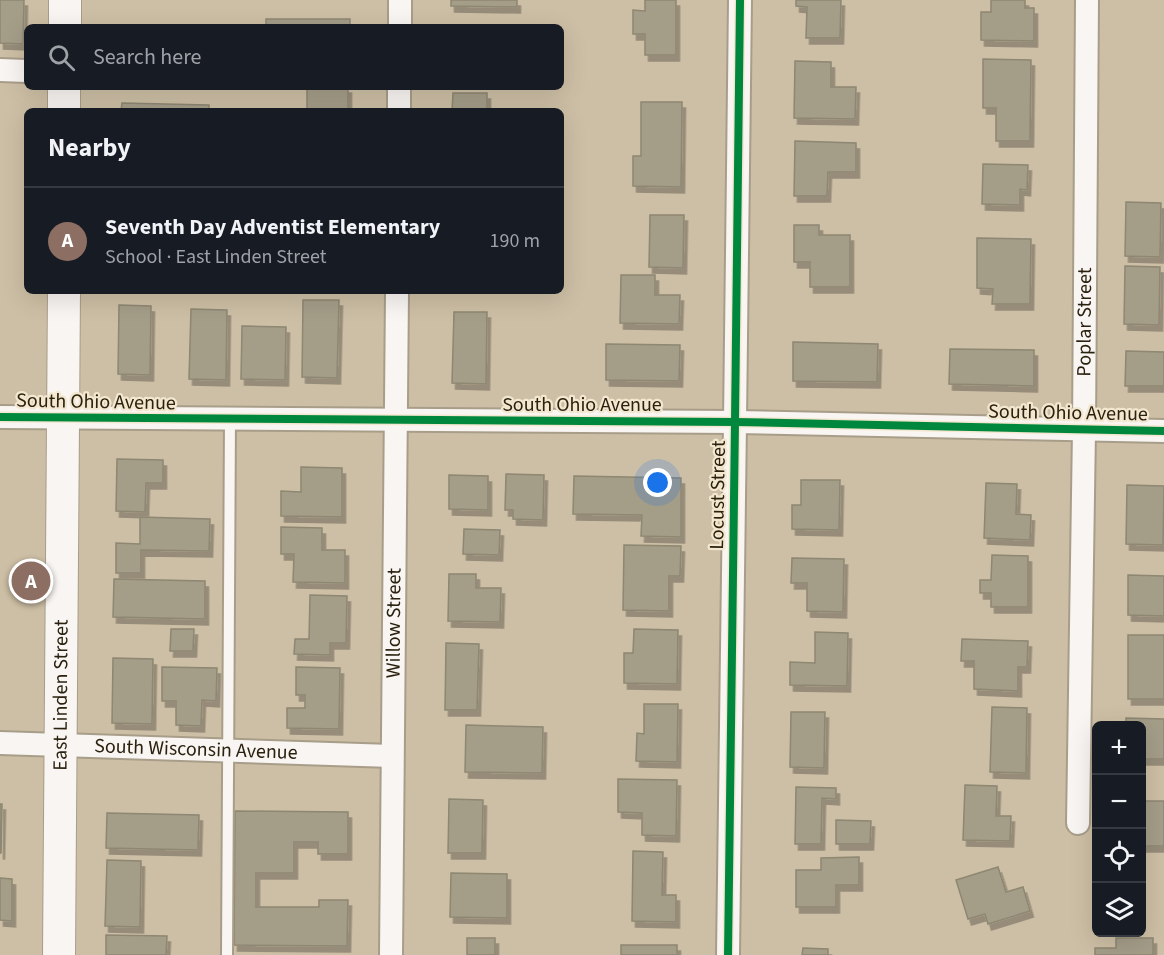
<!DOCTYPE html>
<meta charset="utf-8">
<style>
body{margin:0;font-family:"Source Sans 3",sans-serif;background:#20242c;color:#f1f3f6}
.controls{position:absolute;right:18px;bottom:18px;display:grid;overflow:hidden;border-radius:9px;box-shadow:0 6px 24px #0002}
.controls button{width:54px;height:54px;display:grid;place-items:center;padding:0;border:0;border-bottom:2px solid #363941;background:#171b24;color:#f1f3f6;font:30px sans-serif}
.you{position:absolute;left:658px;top:483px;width:21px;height:21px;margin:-15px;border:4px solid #fff;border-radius:50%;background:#1a73e8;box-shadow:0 0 0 9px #1a73e833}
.badge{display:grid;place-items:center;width:39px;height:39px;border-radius:50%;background:#b1ada5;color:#fff;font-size:20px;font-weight:700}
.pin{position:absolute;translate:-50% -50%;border:3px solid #fff;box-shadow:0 2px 6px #0006}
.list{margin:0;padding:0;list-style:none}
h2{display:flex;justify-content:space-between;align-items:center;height:78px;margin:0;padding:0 24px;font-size:26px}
h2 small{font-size:20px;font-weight:400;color:#9ea1a6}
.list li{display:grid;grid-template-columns:39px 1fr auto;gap:18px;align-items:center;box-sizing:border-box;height:108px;padding:0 24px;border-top:2px solid #363941}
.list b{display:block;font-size:22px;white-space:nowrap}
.list p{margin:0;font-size:20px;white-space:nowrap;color:#9ea1a6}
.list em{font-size:20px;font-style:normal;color:#9ea1a6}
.icon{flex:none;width:33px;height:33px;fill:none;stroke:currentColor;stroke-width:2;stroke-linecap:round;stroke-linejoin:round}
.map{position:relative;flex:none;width:1164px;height:955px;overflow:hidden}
.search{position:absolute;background:#171b24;box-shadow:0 6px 24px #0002;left:24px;top:24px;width:540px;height:66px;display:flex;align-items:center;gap:15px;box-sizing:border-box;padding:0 21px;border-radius:9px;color:#9ea1a6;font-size:22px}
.panel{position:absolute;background:#171b24;box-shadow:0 6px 24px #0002;left:24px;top:108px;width:540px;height:186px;border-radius:9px}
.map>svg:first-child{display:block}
</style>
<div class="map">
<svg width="1164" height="955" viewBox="0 0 1164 955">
<defs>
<filter id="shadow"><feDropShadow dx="3.5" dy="6" stdDeviation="0" flood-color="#0004"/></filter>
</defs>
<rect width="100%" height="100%" fill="#cdbfa5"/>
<g fill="#a49d88" stroke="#8e8772" stroke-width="1.5" filter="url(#shadow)">
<path d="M0 0H24L23 44 0 43Z"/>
<path d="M451 0H517V7L451 6Z"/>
<path d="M645 0H676V55H645V34H633V10L645 11Z"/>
<path d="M796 0H841L840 38H806L807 7 796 6Z"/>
<path d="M991 0H1025V8H1034V41L981 40V12H991Z"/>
<rect x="266" y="19" width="84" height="8"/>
<path d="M983 59 1031 60 1030 141H996V108H983Z"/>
<path d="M795 61 831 62V87H856L855 119 794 118Z"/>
<rect x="307" y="87" width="41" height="24"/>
<path d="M453 93H487V111H452Z"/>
<path d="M641 102H682L681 187 633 186V156H641Z"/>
<path d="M122 103 209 105V111H121Z"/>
<path d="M795 141 856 143V172H828L827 196H794Z"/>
<path d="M983 164 1028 165 1027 190 1020 189V205L982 204Z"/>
<path d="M1126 202 1161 203 1160 257 1125 256Z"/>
<path d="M650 215H684L683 268 649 267Z"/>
<path d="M794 225H819V235H850V287H810V262H794Z"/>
<path d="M977 238 1031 239 1030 304H992L993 289 977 288Z"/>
<path d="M1125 266 1160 267 1159 325 1124 324Z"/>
<path d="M621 275H655V295H680L679 324 620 323Z"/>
<path d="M303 300H339L337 378 302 377Z"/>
<path d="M119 305 151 306 150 375 118 374Z"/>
<path d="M191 309 227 310 226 380 189 379Z"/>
<path d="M454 312H487L486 384 452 383Z"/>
<path d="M242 326 286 327 285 380 241 379Z"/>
<path d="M793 342 878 344 877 382 793 381Z"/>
<path d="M606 344 680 345 679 381 606 380Z"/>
<path d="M950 349 1034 350V386L949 384Z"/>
<path d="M1126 351 1164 352V386H1125Z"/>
<path d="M117 459 163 460V483H146L145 512 116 511Z"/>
<path d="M301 467 342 468V517L281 516V491L301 492Z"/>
<path d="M506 474 544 475 543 520 513 519V510H505Z"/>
<path d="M449 475 488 476V510L449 509Z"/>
<path d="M574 476 681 478V537L641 536 642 515 573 514Z"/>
<path d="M801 480H840L839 530 792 529V505H801Z"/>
<path d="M986 483 1017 484 1016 514 1031 515 1030 540 984 538Z"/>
<path d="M1127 485 1164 486 1163 545 1126 544Z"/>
<path d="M140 517 210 519 209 551 141 550V573H116V543L140 544Z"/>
<path d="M281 527 322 528V550H345V583L293 582 294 554H281Z"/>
<path d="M464 529 500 530 499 555 463 554Z"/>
<path d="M624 545 681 546 680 576H669V611L623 610Z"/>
<path d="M992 555 1028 556V607H991V593H980V580H991Z"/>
<path d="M792 558 844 559 843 612 807 611V583H791Z"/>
<path d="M449 574H476V588H501L500 622 448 621Z"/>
<path d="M1128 575 1164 576V616L1128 615Z"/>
<path d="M114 579 205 581V619L113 617Z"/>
<path d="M310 595 347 596 346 643H330V655L294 654 295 639H309Z"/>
<path d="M171 629H194L193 651H170Z"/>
<path d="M634 629 678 630 677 684 624 683V653H633Z"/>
<path d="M815 632 848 633 847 686 790 685V662L815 663Z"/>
<rect x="1128" y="635" width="36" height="64"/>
<path d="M962 639 1028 641 1027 667H1018V691L974 689V661H961Z"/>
<path d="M446 643 479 644 477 710H445Z"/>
<path d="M113 658 153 659 152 724 112 723Z"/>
<path d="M162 667 217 668 216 701 202 700 201 726 176 725V701H162Z"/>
<path d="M296 667 340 668 339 729 287 728V708H305V695H296Z"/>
<path d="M644 704H678L677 762 636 761 637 733 644 734Z"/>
<path d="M992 707 1027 708 1026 773 990 772Z"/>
<path d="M791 712H825L824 768 790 767Z"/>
<path d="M1126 718 1164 719V759H1142V726H1126Z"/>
<path d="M466 725 543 727 542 773 465 772Z"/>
<path d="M618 779 677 780 676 836 642 835V813L618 812Z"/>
<path d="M965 785 997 786 996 816H1011L1010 841 963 840Z"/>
<path d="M796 787 836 788V799L822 798 821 844H795Z"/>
<path d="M449 799 483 800 482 853H448Z"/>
<rect x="1142" y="801" width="22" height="45"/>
<path d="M0 804H2L1 853H0Z"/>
<path d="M235 811 348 812V854H318V842H294V873H256V907H319V900H348L347 946 234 945Z"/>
<path d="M107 813 199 815 198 850 106 848Z"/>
<path d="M836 820 871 821 870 844H836Z"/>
<path d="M633 851 663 852 662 895H676V922L632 921Z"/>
<path d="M859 857V885H836V907H796V870H821V858Z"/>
<path d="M107 860 141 861 140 927 105 926Z"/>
<path d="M998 867 1006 892 1023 887 1030 911 988 924 985 914 968 919 956 880Z"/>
<path d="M451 873 507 874V918L450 917Z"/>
<path d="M0 878 12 879V921L0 920Z"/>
<path d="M106 935 167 936 166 955H106Z"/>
<rect x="467" y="938" width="28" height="17"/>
<path d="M1116 938H1153V955H1095V948H1116Z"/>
<rect x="621" y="945" width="56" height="10"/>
<path d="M803 948 828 949V955H802Z"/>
</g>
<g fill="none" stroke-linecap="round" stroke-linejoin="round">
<defs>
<path id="lane" d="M227 955 230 420"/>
<g id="street">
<path d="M400 27V0"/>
<path d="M0 70 27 71"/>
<path d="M399 111V87"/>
<path d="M0 417 735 422 1164 431"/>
<path id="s1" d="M0 743 392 756"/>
<path id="s2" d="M1078 823 1084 430 1087 0"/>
<path id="s3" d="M391 955 397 291"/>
<path d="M728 955 735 422 740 0"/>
</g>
<g id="secondary">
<path d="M65 27V0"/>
<path d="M64 111V87"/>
<path id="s4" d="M59 955 64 291"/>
</g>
</defs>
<use href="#lane" stroke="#a89d89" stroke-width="14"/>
<use href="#street" stroke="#a89d89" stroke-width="26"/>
<use href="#secondary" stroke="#a89d89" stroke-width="34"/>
<use href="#lane" stroke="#f8f5f2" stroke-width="10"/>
<use href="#street" stroke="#f8f5f2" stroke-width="22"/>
<use href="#secondary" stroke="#f8f5f2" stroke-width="32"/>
<defs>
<g id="cycleway">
<path d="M0 417 735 422 1164 431"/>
<path d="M728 955 735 422 740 0"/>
</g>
</defs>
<use href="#cycleway" stroke="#f3e7cf" stroke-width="11"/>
<use href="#cycleway" stroke="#00873e" stroke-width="8"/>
</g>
<g text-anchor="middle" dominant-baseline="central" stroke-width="4.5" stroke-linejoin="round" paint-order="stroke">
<g font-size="20" fill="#2a210e" stroke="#f3e7cf">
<text stroke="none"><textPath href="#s2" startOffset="501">Poplar Street</textPath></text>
<text transform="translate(96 402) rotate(1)">South Ohio Avenue</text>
<text x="582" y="405">South Ohio Avenue</text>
<text transform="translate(1068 413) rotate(1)">South Ohio Avenue</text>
<text transform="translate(718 495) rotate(-89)">Locust Street</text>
<text stroke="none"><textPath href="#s3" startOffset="332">Willow Street</textPath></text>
<text stroke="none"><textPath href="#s4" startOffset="260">East Linden Street</textPath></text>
<text stroke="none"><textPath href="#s1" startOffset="196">South Wisconsin Avenue</textPath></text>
</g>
</g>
</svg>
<div class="controls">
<button>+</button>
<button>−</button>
<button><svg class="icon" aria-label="locate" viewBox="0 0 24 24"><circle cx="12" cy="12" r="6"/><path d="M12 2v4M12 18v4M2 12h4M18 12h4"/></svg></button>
<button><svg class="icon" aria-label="layers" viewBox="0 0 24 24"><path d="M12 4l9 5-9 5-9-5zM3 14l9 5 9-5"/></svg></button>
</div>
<div class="you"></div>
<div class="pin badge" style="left:31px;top:581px;background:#8d6e63">A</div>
<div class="search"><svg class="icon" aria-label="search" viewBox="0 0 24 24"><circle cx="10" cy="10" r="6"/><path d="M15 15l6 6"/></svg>Search here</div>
<section class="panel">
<h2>Nearby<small></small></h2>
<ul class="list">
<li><span class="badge" style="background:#8d6e63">A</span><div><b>Seventh Day Adventist Elementary</b><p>School · East Linden Street</p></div><em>190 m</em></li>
</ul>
</section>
</div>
